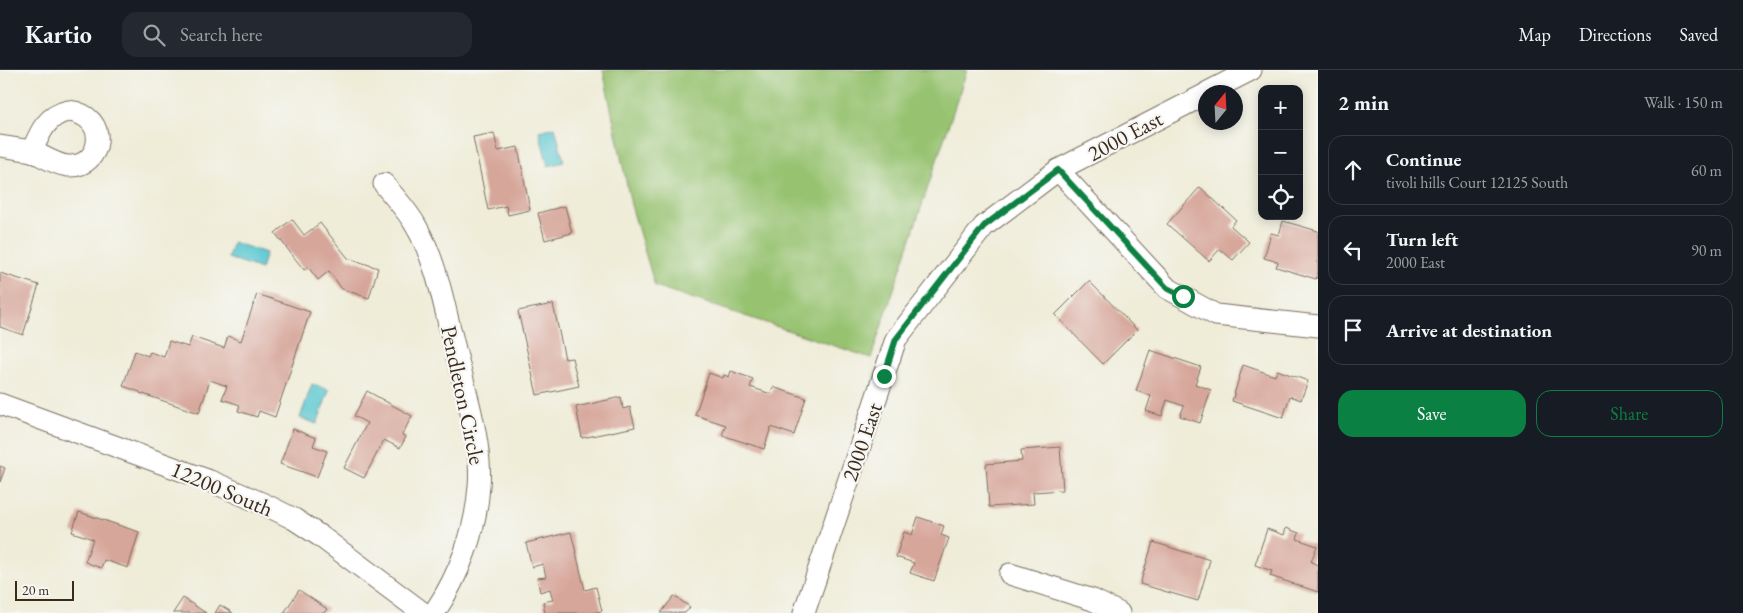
<!DOCTYPE html>
<meta charset="utf-8">
<style>
body{margin:0;font-family:"EB Garamond",serif;background:#242831;color:#f1f3f6}
.controls{position:absolute;right:15px;top:15px;display:grid;overflow:hidden;border-radius:10px;box-shadow:0 2px 12px #0003}
.controls button{width:45px;height:45px;display:grid;place-items:center;padding:0;border:0;border-bottom:1px solid #363941;background:#171b24;color:#f1f3f6;font:25px sans-serif}
.compass{position:absolute;left:1198px;top:15px;width:45px;height:45px;border-radius:50%;background:#171b24;box-shadow:0 2px 12px #0003;rotate:18deg}
.scale{position:absolute;left:15px;bottom:12px;width:59px;box-sizing:border-box;padding-left:5px;border:2px solid #3b2a1e;border-top:0;font-size:14px;line-height:18px;white-space:nowrap;color:#3b2a1e;-webkit-text-stroke:4px #f6f6f2;paint-order:stroke}
.stop{position:absolute;width:15px;height:15px;margin:-11px;border:4px solid #0b8043;border-radius:50%;background:#fff}
.stop.end{background:#0b8043;border-color:#fff;box-shadow:0 1px 5px #0008}
.list{margin:0;padding:0;list-style:none}
h2{display:flex;justify-content:space-between;align-items:center;height:65px;margin:0;padding:0 20px;font-size:21px}
h2 small{font-size:16px;font-weight:400;color:#9ea1a6}
.list li{display:grid;grid-template-columns:32px 1fr auto;gap:15px;align-items:center;box-sizing:border-box;height:70px;margin:0 10px 10px;padding:0 10px;border:1px solid #363941;border-radius:15px}
.list b{display:block;font-size:19px;white-space:nowrap}
.list p{margin:0;font-size:16px;white-space:nowrap;color:#9ea1a6}
.list em{font-size:16px;font-style:normal;color:#9ea1a6}
.actions{display:flex;gap:10px;padding:15px 20px}
.actions a{flex:1;padding:11px 0;border:1px solid #0b8043;border-radius:15px;text-align:center;font-size:18px;color:#0b8043}
.actions .main{background:#0b8043;color:#fff}
.icon{flex:none;width:28px;height:28px;fill:none;stroke:currentColor;stroke-width:2;stroke-linecap:round;stroke-linejoin:round}
.map{position:relative;flex:none;width:1318px;height:543px;overflow:hidden}
header{display:flex;align-items:center;gap:30px;box-sizing:border-box;height:70px;padding:0 25px;background:#171b24;border-bottom:1px solid #363941}
header strong{font-size:24px}
nav{display:flex;gap:28px;margin-inline-start:auto;font-size:18px}
.search{width:350px;height:45px;background:#242831;display:flex;align-items:center;gap:12px;box-sizing:border-box;padding:0 18px;border-radius:15px;color:#9ea1a6;font-size:19px}
main{display:flex}
aside{flex:1;background:#171b24}
.map>svg:first-child{display:block}
</style>
<header>
<strong>Kartio</strong>
<div class="search"><svg class="icon" aria-label="search" viewBox="0 0 24 24"><circle cx="10" cy="10" r="6"/><path d="M15 15l6 6"/></svg>Search here</div>
<nav><a>Map</a><a>Directions</a><a>Saved</a></nav>
</header>
<main>
<div class="map">
<svg width="1318" height="543" viewBox="0 0 1318 543">
<rect width="100%" height="100%" fill="#f6f6f2"/>
<filter id="ink" filterUnits="userSpaceOnUse"><feTurbulence type="fractalNoise" baseFrequency=".02" numOctaves="2"/><feDisplacementMap in="SourceGraphic" scale="10" xChannelSelector="R" yChannelSelector="G"/><feConvolveMatrix kernelMatrix="1 2 1 2 8 2 1 2 1" color-interpolation-filters="sRGB"/></filter>
<filter id="wash" filterUnits="userSpaceOnUse"><feTurbulence type="fractalNoise" baseFrequency=".0096" numOctaves="4" result="noise"/><feDisplacementMap in="SourceGraphic" scale="20" xChannelSelector="R" yChannelSelector="G"/><feGaussianBlur stdDeviation="1.12" result="paint"/><feColorMatrix in="noise" values="0 0 0 0 0 0 0 0 0 0 0 0 0 0 0 0 0 1.4 0 .05"/><feComposite in="paint" operator="in"/></filter>
<g filter="url(#wash)">
<rect width="100%" height="100%" fill="#efecd8"/>
<path fill="#97c371" stroke="#697648" d="M603 0H967L871 288 655 216 631 135Z"/>
<g fill="#5bc8d1" stroke="#4b7978">
<path d="M555 57 564 92 548 96 539 61Z"/>
<path d="M233 172 266 183 261 199 228 188Z"/>
<path d="M312 314 329 320 317 354 300 348Z"/>
</g>
<g id="blocks">
<g fill="#d7a69a">
<path d="M494 63 498 81 518 77 530 140 508 145 506 136 488 140 473 67Z"/>
<path d="M1200 117 1236 150 1231 156 1249 172 1233 190 1220 179 1209 191 1167 154Z"/>
<path d="M565 136 572 163 545 170 538 143Z"/>
<path d="M292 149 304 165 320 153 348 188 378 198 369 228 342 219 329 201 318 210 308 197 304 200 275 163Z"/>
<path d="M1283 151 1318 161V202L1316 209 1276 197 1278 192 1264 188 1271 163 1279 165Z"/>
<path d="M0 203 39 215 23 265 0 257Z"/>
<path d="M1089 211 1137 260 1103 294 1055 245Z"/>
<path d="M257 224 310 242 275 347 259 341 257 347 238 341 240 335 222 329 227 316 210 310 199 343 140 323V322L123 316 135 281 148 286 150 282 164 287 169 271 188 277 192 267 224 278 228 266 241 271Z"/>
<path d="M553 234 565 289 572 288 579 316 537 325 518 241Z"/>
<path d="M1150 280 1201 297 1195 314 1211 320 1200 353 1180 346 1184 336 1167 330 1162 346 1146 341 1151 326 1136 321Z"/>
<path d="M1243 295 1275 306 1277 300 1308 311 1301 330 1290 326 1283 348 1232 331Z"/>
<path d="M731 301 753 309 750 317 771 324 773 317 806 328 794 365 771 357 764 379 722 365 726 355 695 345 709 303 723 308 724 305 729 307Z"/>
<path d="M367 321 412 346 402 365 406 367 400 378 384 370 364 408 344 398 367 353 354 346Z"/>
<path d="M621 327 623 339 630 337 635 357 582 368 576 337Z"/>
<path d="M293 359 316 368 313 376 327 381 317 407 280 394Z"/>
<path d="M1060 377 1063 420 1033 422 1034 434 989 437 986 394 1022 391 1021 380Z"/>
<path d="M0 396 5 398 0 412Z"/>
<path d="M79 442 139 462 128 498 104 490 101 498 85 492 93 469 72 462Z"/>
<path d="M918 447 944 456 941 465 949 468 934 511 910 503 914 493 896 487 904 462 912 465Z"/>
<path d="M1286 458 1299 463 1297 469 1317 476 1311 492 1318 495V522L1270 506 1272 501 1255 495 1267 459 1284 465Z"/>
<path d="M571 462 585 520 596 517 602 541 592 543H545L543 532 553 530 550 519 540 522 537 508 546 507 543 494 532 497 526 473Z"/>
<path d="M1153 472 1210 490 1198 531 1140 514Z"/>
<path d="M299 520 327 539 324 543H284Z"/>
<path d="M674 526 690 537 685 543H661Z"/>
<path d="M183 528 206 543H173Z"/>
<path d="M220 535 233 543H215Z"/>
</g>
</g>
</g>
<g filter="url(#ink)">
<use href="#blocks" fill-opacity="0" stroke="#7a6e5f" stroke-width="1"/>
<g fill="none" stroke-linecap="round" stroke-linejoin="round">
<defs>
<g id="street">
<path d="M1208 22 1251 0"/>
<path d="M68 41C111 45 103 98 68 96 56 95 43 86 32 81 40 62 47 45 68 41Z"/>
<path d="M0 76 32 81"/>
<path d="M1058 100 1167 218 1216 245 1318 256"/>
<path d="M384 114C395 128 408 141 416 156 437 192 444 236 454 275 464 316 483 375 479 416 476 461 459 506 434 543"/>
<path d="M0 334 210 411 266 435 294 449 320 466 423 543"/>
<path d="M1010 504 1093 530 1119 543"/>
<path d="M804 543 896 269 984 156 1058 100 1206 24"/>
</g>
</defs>
<use href="#street" stroke="#7a6e5f" stroke-width="23"/>
<use href="#street" stroke="#fff" stroke-width="21"/>
</g>
</g>
<g fill="none" stroke-linecap="round" stroke-linejoin="round" filter="url(#ink)">
<path stroke="#0b8043" stroke-width="6" d="M884 306 896 269 984 156 1058 100 1167 218 1183 226"/>
</g>
<g text-anchor="middle" dominant-baseline="central" stroke-width="4.5" stroke-linejoin="round" paint-order="stroke">
<g font-size="22" fill="#3b2a1e" stroke="#f6f6f2">
<text transform="translate(1125 66) rotate(-28)">2000 East</text>
<text transform="translate(463 325) rotate(78)">Pendleton Circle</text>
<text transform="translate(862 372) rotate(-71)">2000 East</text>
<text transform="translate(222 419) rotate(23)">12200 South</text>
</g>
</g>
</svg>
<div class="controls">
<button>+</button>
<button>−</button>
<button><svg class="icon" aria-label="locate" viewBox="0 0 24 24"><circle cx="12" cy="12" r="6"/><path d="M12 2v4M12 18v4M2 12h4M18 12h4"/></svg></button>
</div>
<svg class="compass" viewBox="-18 -18 36 36"><path d="M0-13l5 13h-10z" fill="#e53935"/><path d="M0 13l5-13h-10z" fill="#9ea1a6"/></svg>
<div class="scale">20 m</div>
<div class="stop" style="left:1183px;top:226px"></div>
<div class="stop end" style="left:884px;top:306px"></div>
</div>
<aside>
<h2>2 min<small>Walk · 150 m</small></h2>
<ul class="list">
<li><svg class="icon" aria-label="ahead" viewBox="0 0 24 24"><path d="M12 20V5M6 11l6-6 6 6"/></svg><div><b>Continue</b><p>tivoli hills Court 12125 South</p></div><em>60 m</em></li>
<li><svg class="icon" aria-label="left" viewBox="0 0 24 24"><path d="M17 20v-9H6M10 6l-5 5 5 5"/></svg><div><b>Turn left</b><p>2000 East</p></div><em>90 m</em></li>
<li><svg class="icon" aria-label="arrive" viewBox="0 0 24 24"><path d="M6 21V4h12l-3 4 3 4H6"/></svg><div><b>Arrive at destination</b></div></li>
</ul>
<div class="actions"><a class="main">Save</a><a>Share</a></div>
</aside>
</main>
